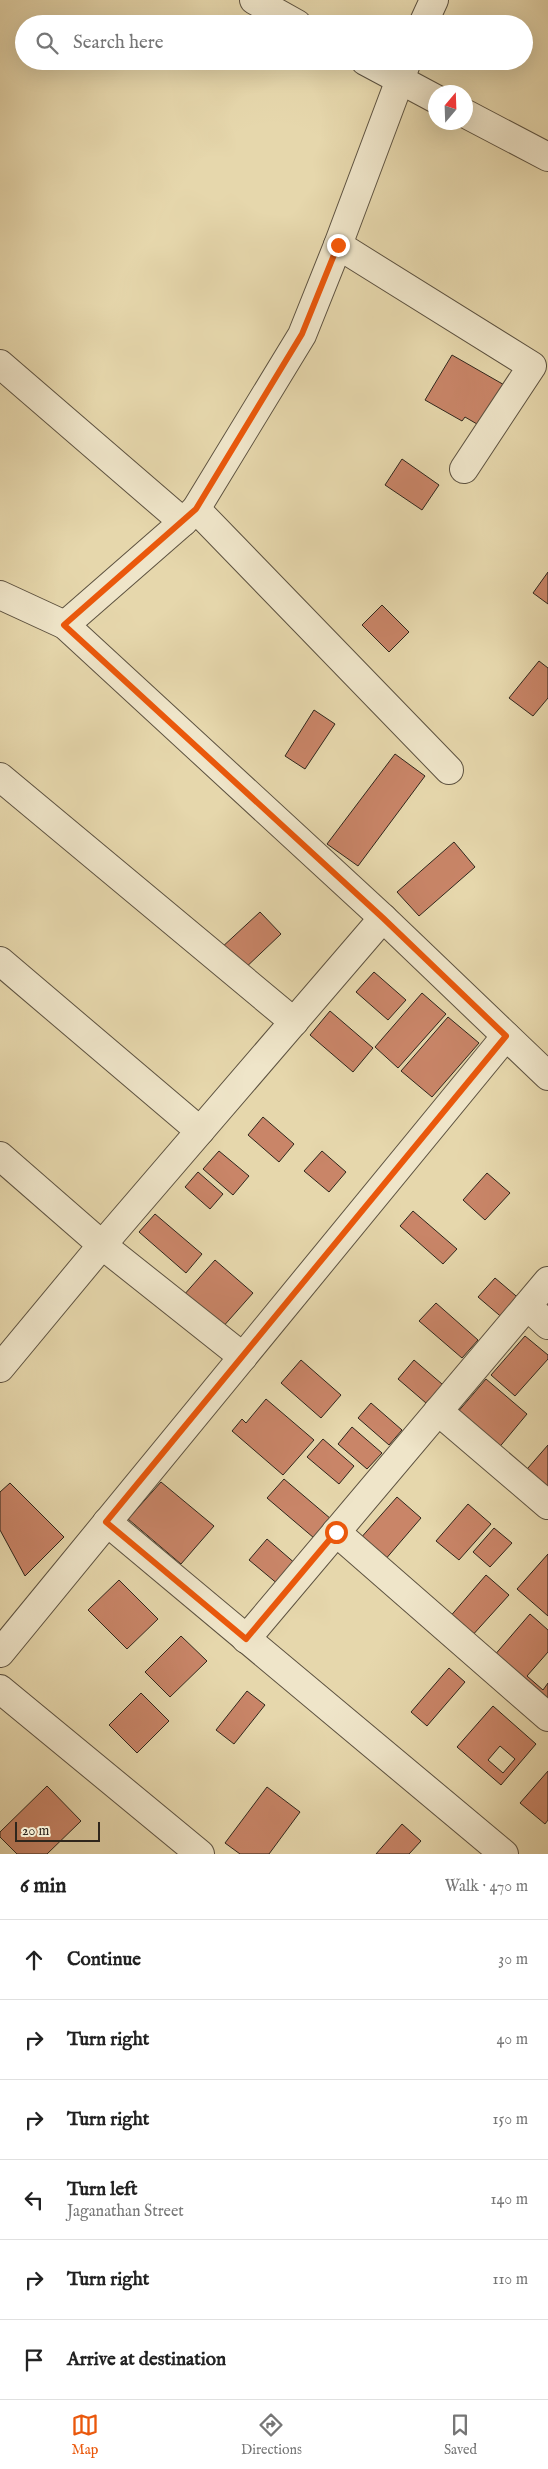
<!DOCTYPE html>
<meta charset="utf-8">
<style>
body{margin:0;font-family:"IM FELL English",serif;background:#f2f2f2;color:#222}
.compass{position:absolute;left:428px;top:85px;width:45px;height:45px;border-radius:50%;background:#fff;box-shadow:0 5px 20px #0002;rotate:19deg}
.scale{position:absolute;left:15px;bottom:12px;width:85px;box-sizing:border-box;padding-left:5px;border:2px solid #2f261c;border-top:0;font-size:14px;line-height:18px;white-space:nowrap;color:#2f261c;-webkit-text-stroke:4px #efe5c9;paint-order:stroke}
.stop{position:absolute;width:15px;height:15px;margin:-11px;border:4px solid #ea580c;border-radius:50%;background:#fff}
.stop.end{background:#ea580c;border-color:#fff;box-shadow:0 1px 5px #0008}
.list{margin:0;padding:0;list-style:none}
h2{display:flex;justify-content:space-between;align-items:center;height:65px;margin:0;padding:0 20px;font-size:21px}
h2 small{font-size:16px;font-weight:400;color:#767676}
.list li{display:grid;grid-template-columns:32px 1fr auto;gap:15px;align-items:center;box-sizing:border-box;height:80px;padding:0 20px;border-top:1px solid #e0e0e0}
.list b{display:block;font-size:19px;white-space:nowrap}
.list p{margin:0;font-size:16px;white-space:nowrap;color:#767676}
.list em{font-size:16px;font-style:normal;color:#767676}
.icon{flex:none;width:28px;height:28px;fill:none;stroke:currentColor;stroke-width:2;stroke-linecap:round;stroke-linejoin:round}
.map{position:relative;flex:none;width:548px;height:1854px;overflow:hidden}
.search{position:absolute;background:#fff;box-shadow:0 5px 20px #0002;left:15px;right:15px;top:15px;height:55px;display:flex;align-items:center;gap:12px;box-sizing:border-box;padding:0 18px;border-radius:28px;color:#767676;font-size:19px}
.sheet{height:545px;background:#fff}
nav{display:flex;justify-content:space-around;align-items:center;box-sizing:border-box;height:70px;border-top:1px solid #e0e0e0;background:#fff;font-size:14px;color:#767676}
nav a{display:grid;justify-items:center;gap:2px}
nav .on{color:#ea580c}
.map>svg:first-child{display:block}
</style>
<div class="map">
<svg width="548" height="1854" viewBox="0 0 548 1854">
<rect width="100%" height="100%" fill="#e6d7ac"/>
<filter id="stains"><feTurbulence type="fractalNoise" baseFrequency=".004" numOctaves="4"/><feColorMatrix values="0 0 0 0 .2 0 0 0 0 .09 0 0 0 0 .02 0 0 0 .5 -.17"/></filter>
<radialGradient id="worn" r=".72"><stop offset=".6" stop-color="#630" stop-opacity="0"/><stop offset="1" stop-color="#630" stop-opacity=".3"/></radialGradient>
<g fill="#c98568" stroke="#2f261c" fill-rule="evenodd">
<path d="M452 355 513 390 489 431 465 417 462 421 425 400Z"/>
<path d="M402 459 439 485 422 510 385 485Z"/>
<path d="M548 572V604L533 593Z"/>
<path d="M382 605 409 632 389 652 362 625Z"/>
<path d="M539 661 548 668V698L533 716 509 698Z"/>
<path d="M314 710 335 724 305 769 285 756Z"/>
<path d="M395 754 425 776 358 866 327 844Z"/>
<path d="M454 842 475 867 419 916 397 892Z"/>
<path d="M260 912 281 934 241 972 220 949Z"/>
<path d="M374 972 406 1000 388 1020 356 992Z"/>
<path d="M422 993 446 1014 398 1068 375 1047Z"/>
<path d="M330 1011 373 1048 353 1072 310 1035Z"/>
<path d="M448 1017 479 1043 432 1097 401 1071Z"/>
<path d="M263 1117 294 1144 279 1162 248 1135Z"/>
<path d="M219 1151 249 1176 233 1195 203 1169Z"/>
<path d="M322 1151 346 1172 329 1192 304 1171Z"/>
<path d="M198 1172 223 1194 210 1209 185 1187Z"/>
<path d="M487 1173 510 1193 485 1220 463 1200Z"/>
<path d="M413 1211 457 1249 443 1264 400 1226Z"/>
<path d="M155 1214 202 1254 186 1273 139 1232Z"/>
<path d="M215 1260 253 1293 221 1329 183 1296Z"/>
<path d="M495 1278 522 1301 505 1320 478 1297Z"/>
<path d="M436 1303 478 1340 462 1358 419 1321Z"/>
<path d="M525 1336 548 1355V1359L515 1396 491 1375Z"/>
<path d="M301 1360 341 1395 321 1418 281 1383Z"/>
<path d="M414 1360 449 1390 433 1409 398 1379Z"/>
<path d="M486 1379 527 1414 497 1450 456 1414Z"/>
<path d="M266 1399 314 1440 283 1475 232 1431 242 1419 246 1423Z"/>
<path d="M371 1403 402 1430 389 1445 358 1418Z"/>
<path d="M352 1427 382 1453 367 1469 338 1444Z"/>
<path d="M323 1439 354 1466 339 1484 307 1457Z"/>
<path d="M548 1445V1499L521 1476Z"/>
<path d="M284 1479 331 1519 314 1538 267 1498Z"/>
<path d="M161 1482 214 1526 181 1564 128 1519Z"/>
<path d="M10 1483 64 1537 25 1576 0 1530V1492Z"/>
<path d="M397 1497 421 1518 384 1561 359 1540Z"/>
<path d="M468 1504 491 1524 459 1560 436 1541Z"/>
<path d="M494 1528 512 1543 490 1567 473 1552Z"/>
<path d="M267 1539 297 1565 279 1585 249 1560Z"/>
<path d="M548 1554V1616L517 1589Z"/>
<path d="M486 1575 509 1595 470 1638 448 1619Z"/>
<path d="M119 1580 158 1619 127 1649 88 1610Z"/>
<path d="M530 1614 548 1630V1652L527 1676 543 1690 548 1683V1705L493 1657Z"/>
<path d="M181 1636 207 1661 170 1697 145 1672Z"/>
<path d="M449 1668 465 1682 427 1726 411 1712Z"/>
<path d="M247 1691 265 1705 234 1744 216 1730Z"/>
<path d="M141 1693 169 1721 137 1753 109 1725Z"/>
<path d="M493 1706 536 1744 501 1785 457 1747ZM500 1746 515 1759 503 1773 488 1760Z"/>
<path d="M548 1771V1820L545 1824 520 1803Z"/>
<path d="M47 1786 81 1821 47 1854H17L0 1837V1832Z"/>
<path d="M267 1787 300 1812 269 1854H240L225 1843Z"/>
<path d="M402 1824 421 1841 409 1854H376Z"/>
</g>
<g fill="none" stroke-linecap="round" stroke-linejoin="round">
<defs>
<g id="minor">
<path d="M254 0 297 24"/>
<path d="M423 24 434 0"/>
<path d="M365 61 436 99"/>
<path d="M466 114 548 157"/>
<path d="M338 245 532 366 464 469"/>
<path d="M0 364 183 522 65 625"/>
<path d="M196 509 449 770"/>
<path d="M183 522 196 509 302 335 338 245 407 61"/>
<path d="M0 595 65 625 383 918 548 1076"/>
<path d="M0 777 294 1022"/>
<path d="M0 961 200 1131"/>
<path d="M0 1156 102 1245 243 1357"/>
<path d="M527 1306 548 1325"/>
<path d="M0 1368 102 1245 383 918"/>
<path d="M438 1411 548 1505"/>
<path d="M107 1522 504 1854"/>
<path d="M336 1532 548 1717"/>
<path d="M246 1639 548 1281"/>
<path d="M0 1653 506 1036"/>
<path d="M0 1689 200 1854"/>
</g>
</defs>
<use href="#minor" stroke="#5d5240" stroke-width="30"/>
<use href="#minor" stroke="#efe5c9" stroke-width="28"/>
</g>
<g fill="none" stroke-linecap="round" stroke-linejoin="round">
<path stroke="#ea580c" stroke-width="6" d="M336 1532 246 1639 106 1522 506 1036 383 918 64 625 196 509 302 334 338 245"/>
</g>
<rect width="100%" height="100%" filter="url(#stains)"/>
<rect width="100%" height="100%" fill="url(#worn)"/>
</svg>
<svg class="compass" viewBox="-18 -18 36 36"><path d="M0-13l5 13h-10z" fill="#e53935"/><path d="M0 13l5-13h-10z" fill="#767676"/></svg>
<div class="scale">20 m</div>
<div class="stop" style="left:336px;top:1532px"></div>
<div class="stop end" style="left:338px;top:245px"></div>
<div class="search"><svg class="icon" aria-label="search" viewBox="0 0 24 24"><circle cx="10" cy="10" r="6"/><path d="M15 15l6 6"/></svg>Search here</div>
</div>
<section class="sheet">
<h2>6 min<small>Walk · 470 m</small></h2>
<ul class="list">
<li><svg class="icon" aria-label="ahead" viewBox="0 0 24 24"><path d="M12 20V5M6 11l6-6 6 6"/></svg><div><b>Continue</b></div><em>30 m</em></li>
<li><svg class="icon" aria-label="right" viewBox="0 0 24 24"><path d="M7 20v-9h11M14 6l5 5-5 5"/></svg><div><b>Turn right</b></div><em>40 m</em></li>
<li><svg class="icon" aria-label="right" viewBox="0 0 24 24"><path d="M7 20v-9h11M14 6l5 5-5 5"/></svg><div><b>Turn right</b></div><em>150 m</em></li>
<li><svg class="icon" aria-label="left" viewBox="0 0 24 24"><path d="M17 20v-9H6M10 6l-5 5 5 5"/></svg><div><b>Turn left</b><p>Jaganathan Street</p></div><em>140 m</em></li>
<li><svg class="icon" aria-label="right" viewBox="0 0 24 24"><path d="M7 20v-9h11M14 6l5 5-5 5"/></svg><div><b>Turn right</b></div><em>110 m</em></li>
<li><svg class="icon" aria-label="arrive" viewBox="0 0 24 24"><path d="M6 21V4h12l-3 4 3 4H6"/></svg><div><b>Arrive at destination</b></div></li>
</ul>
</section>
<nav>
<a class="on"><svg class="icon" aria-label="map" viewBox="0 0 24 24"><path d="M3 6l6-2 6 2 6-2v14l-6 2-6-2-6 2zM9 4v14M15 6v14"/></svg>Map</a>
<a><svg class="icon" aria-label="directions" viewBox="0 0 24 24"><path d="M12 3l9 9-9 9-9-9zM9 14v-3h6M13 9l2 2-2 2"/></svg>Directions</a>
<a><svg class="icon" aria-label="saved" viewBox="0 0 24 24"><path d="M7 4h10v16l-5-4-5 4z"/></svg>Saved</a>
</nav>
